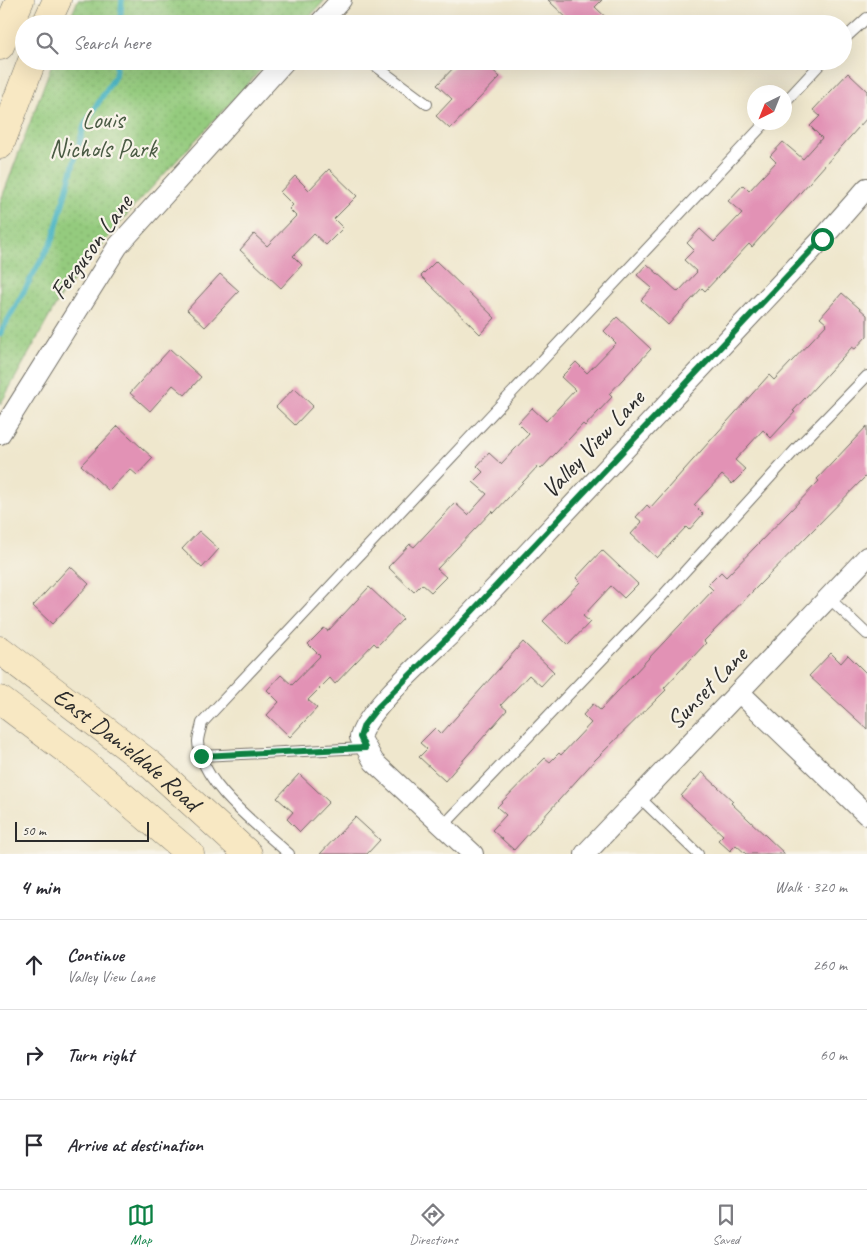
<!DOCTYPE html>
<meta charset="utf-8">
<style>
body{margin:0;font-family:Caveat,sans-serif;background:#f2f2f3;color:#2b2b33}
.compass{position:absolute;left:747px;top:85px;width:45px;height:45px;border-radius:50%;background:#fff;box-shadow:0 5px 20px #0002;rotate:223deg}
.scale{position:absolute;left:15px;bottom:12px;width:134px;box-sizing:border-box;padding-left:5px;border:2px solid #2b2b2b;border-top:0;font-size:14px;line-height:18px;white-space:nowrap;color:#2b2b2b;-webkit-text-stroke:4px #f7f3e8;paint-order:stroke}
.stop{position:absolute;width:15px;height:15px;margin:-11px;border:4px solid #0b8043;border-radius:50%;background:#fff}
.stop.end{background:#0b8043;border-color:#fff;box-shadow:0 1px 5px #0008}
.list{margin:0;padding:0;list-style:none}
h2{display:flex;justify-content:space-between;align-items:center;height:65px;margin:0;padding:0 20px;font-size:21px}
h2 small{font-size:16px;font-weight:400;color:#7c7c81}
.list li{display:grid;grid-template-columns:32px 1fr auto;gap:15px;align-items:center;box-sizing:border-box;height:90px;padding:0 20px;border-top:1px solid #e1e1e2}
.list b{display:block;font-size:19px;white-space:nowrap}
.list p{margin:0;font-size:16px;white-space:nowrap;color:#7c7c81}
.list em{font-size:16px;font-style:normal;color:#7c7c81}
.icon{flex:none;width:28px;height:28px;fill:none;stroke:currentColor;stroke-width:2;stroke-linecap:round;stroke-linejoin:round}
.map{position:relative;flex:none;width:867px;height:854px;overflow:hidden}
.search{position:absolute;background:#fff;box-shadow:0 5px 20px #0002;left:15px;right:15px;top:15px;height:55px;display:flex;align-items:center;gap:12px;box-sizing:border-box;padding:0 18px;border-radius:28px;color:#7c7c81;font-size:19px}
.sheet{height:335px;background:#fff}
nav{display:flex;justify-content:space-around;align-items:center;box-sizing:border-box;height:70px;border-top:1px solid #e1e1e2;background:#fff;font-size:14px;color:#7c7c81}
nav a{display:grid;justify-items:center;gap:2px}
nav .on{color:#0b8043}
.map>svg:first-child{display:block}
</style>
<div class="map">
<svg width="867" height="854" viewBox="0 0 867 854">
<defs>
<pattern id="green-dots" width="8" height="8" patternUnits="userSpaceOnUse" patternTransform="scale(1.25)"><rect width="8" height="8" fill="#94cb7e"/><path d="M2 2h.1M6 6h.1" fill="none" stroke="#80ae6d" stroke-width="1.8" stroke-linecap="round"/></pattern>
</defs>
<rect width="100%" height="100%" fill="#f7f3e8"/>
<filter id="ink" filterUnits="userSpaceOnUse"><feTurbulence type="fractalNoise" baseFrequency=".02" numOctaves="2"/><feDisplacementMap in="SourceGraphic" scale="10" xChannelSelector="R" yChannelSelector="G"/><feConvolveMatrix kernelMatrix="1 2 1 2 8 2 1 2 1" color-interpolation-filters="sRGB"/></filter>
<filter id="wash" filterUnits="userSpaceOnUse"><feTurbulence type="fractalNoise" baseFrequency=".0096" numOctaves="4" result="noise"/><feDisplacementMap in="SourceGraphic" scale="20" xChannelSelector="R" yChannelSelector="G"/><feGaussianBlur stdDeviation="1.12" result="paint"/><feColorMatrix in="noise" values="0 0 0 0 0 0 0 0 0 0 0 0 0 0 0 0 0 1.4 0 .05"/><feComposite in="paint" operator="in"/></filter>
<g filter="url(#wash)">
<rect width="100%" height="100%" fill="#efe7cd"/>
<g fill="url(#green-dots)" stroke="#607b54">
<path d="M78 0H325L303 24H68Z"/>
<path d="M53 61H269L129 212 62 294 0 405V203Z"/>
</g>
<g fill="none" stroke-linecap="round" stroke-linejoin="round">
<g stroke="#47b4c3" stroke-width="5.5">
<path d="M120 24 122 0"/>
<path d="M0 334 53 239 84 126 115 76 117 61"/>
</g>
</g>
<g id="blocks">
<g fill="#e292b5">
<path d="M548 0H602L595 7 613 24H573Z"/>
<path d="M460 61H483L500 77 450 129 436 116 452 99 437 85Z"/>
<path d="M848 73 867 91V118L752 247 749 244 705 291 702 288 668 325 641 300 652 288 637 275 647 264 678 292 697 272 684 260 694 250 687 243 700 229 714 242 742 213 728 201 743 185 749 191 776 162 770 156 783 142 803 159 822 138 810 126 820 116 813 110Z"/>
<path d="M329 169 357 196 334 219 343 228 326 245 314 234 293 256 302 265 281 288 240 250 254 234 267 246 296 216 289 209 293 205 280 192 295 176 309 190Z"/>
<path d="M436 261 495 318 480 334 421 276Z"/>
<path d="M220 274 239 291 205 327 187 310Z"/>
<path d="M842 293 867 315V336L855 349 852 347 793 411 795 412 771 438 763 430 735 460 746 470 732 484 722 475 694 505 703 514 689 530 686 527 657 558 631 534 642 522 636 517 647 505 650 508 769 375 774 380 827 324 820 318Z"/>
<path d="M617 317 651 349 609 394 612 397 585 426 583 424 541 469 538 466 494 513 492 511 437 569 446 577 431 592 422 584 414 592 388 567 410 544 414 547 455 503 468 515 487 494 473 482 483 472 477 466 489 453 501 464 529 434 518 423 532 408 546 421 575 390 561 377 576 362 587 373 616 343 604 331Z"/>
<path d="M170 349 201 377 185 395 173 385 150 411 130 393Z"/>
<path d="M294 388 313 406 295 425 276 407Z"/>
<path d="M118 426 153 458 137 475 130 469 109 491 81 465Z"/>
<path d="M867 426V475L704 641 706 643 664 688 666 690 595 760 514 850 492 830 506 815 497 807 545 758 550 762 559 753 561 755 591 723 583 715 593 704 600 710 713 590 708 585 721 572 726 577 819 481 817 479Z"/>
<path d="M199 531 219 549 202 568 182 549Z"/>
<path d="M602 550 638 584 624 598 611 586 583 616 590 622 568 645 543 621 580 582 576 578Z"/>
<path d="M70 566 89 584 52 624 33 606Z"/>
<path d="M369 587 403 619 377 646 374 643 335 684 330 678 308 700 317 708 290 737 267 715 279 702 267 690 281 675 292 685 320 656 308 644 324 628 328 631Z"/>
<path d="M523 642 554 672 541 686 529 675 501 705 507 710 445 781 419 757 427 749 420 743 435 728 441 734Z"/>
<path d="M831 653 841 663 848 655 867 674V729L809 676Z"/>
<path d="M702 772 733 801 731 803 785 854H746L736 845 730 851 718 840 723 835 681 796Z"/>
<path d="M299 774 329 802 300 832 287 819 293 812 277 798Z"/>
<path d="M355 817 380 840 367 854H320Z"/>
</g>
</g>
</g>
<g filter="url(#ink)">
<use href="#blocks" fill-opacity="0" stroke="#706d64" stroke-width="1"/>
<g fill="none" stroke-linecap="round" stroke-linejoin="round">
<defs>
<g id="service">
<path d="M843 40 867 18"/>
<path d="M369 61 427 104"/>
<path d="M784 103 823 61"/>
<path d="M829 598 867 634"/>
<path d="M201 756 365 748"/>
<path d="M639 797 698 854"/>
<path d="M443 826 656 603 796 449 867 376"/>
<path d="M289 854C260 827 200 784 198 742 198 736 201 729 202 723L766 122"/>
</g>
<g id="minor">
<path d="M319 24 341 0"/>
<path d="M0 434 118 246 285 61"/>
<path d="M739 692 867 815"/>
<path d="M473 854 374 762 360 737C370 705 435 651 460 625 581 496 702 368 822 239L867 188"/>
<path d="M585 854 867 557"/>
</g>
<g id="secondary">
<path d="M46 24 57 0"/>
<path d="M0 46 20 0"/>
<path d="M0 145 32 61"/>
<path id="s1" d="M0 650 151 765 248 854"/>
<path d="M0 700 85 764 190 854"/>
</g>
</defs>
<use href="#service" stroke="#706d64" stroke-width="12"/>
<use href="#minor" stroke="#706d64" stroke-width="22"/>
<use href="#secondary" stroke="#706d64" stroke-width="29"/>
<use href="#service" stroke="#fff" stroke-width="10"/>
<use href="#minor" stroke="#fff" stroke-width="20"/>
<use href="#secondary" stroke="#f8e8c3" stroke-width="28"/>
</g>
</g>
<g fill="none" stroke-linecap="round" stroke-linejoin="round" filter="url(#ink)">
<path stroke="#0b8043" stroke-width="6" d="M201 756 365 748 360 737 364 725 378 707 449 636 822 239"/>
</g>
<g text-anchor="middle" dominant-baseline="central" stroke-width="4.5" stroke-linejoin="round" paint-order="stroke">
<g font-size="25" fill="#4a5b44" stroke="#f7f3e8">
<text x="103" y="120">Louis<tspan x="103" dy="29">Nichols Park</tspan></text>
</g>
<g font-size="25" fill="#2b2b2b" stroke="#f7f3e8">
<text transform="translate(91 247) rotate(-54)">Ferguson Lane</text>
<text transform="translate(593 444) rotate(-47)">Valley View Lane</text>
<text transform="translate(707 688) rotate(-46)">Sunset Lane</text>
<text stroke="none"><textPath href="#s1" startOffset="161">East Danieldale Road</textPath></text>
</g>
</g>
</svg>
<svg class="compass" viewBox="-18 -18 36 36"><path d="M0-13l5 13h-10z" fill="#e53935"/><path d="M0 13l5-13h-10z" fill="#7c7c81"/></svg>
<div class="scale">50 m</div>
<div class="stop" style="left:822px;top:239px"></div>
<div class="stop end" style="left:201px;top:756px"></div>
<div class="search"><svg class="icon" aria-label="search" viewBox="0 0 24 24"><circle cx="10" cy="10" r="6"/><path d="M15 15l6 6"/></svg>Search here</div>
</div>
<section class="sheet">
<h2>4 min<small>Walk · 320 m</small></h2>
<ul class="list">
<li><svg class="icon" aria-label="ahead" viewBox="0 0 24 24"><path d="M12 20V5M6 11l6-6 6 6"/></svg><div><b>Continue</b><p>Valley View Lane</p></div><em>260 m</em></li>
<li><svg class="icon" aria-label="right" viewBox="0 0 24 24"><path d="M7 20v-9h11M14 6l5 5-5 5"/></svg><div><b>Turn right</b></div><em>60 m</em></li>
<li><svg class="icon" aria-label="arrive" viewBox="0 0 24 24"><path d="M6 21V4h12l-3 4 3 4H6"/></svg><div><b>Arrive at destination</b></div></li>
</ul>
</section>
<nav>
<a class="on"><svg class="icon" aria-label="map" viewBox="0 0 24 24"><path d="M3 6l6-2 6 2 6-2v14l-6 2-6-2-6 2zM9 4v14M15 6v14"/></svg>Map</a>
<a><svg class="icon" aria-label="directions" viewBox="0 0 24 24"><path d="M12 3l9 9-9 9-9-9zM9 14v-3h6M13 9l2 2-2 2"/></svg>Directions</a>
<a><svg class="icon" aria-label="saved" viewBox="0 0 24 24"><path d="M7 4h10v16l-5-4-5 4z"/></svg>Saved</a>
</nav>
